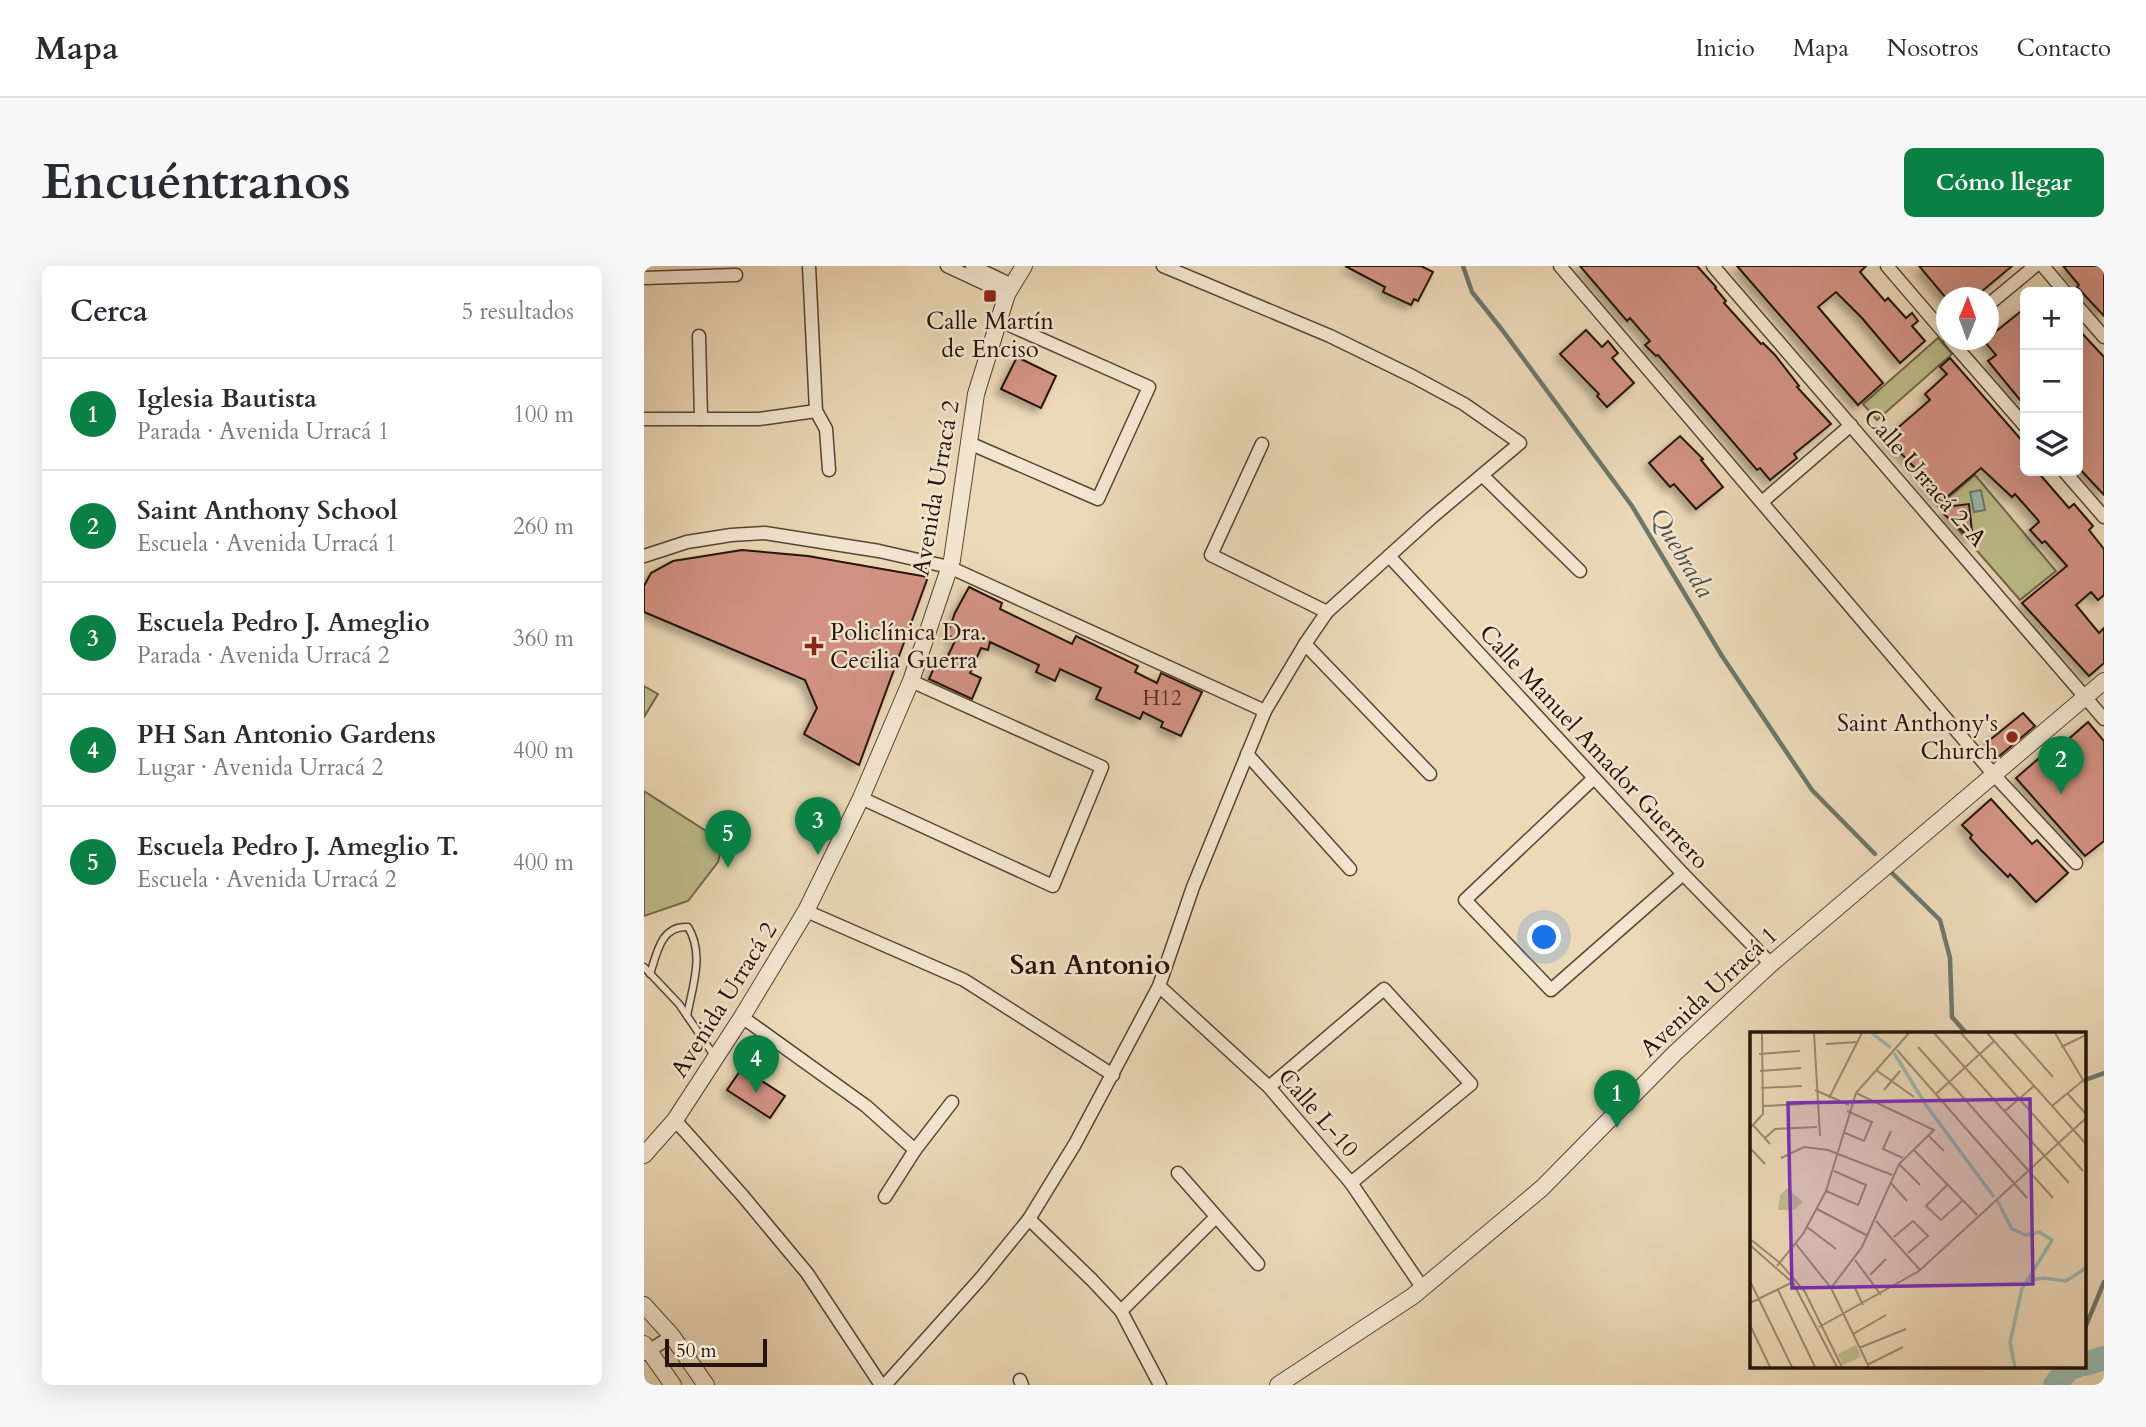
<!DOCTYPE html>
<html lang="es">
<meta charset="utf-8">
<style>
body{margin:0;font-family:Cardo,serif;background:#f7f7f7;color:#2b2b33}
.controls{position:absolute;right:21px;top:21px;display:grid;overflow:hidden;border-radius:10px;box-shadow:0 7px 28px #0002}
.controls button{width:63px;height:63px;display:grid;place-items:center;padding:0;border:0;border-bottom:2px solid #e1e1e2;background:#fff;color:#2b2b33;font:35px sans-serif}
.compass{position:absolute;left:1292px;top:21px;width:63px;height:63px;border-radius:50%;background:#fff;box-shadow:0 7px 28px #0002;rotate:1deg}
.scale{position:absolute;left:21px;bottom:18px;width:102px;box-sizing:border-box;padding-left:7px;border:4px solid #241407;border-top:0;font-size:19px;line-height:24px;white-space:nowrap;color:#241407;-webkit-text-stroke:5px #f3e6d1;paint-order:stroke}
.you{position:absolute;left:901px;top:672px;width:24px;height:24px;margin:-18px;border:5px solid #fff;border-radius:50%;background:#1a73e8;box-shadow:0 0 0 10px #1a73e833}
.badge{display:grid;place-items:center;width:46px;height:46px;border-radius:50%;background:#0b8043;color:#fff;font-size:23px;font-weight:700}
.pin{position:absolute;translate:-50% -58px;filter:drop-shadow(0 2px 4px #0008)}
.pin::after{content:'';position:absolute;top:37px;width:24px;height:21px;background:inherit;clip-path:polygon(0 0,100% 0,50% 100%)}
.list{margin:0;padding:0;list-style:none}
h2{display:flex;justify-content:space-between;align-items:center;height:91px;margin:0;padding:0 28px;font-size:30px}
h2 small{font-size:23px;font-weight:400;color:#7c7c81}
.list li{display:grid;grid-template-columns:46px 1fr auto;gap:21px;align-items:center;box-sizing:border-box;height:112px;padding:0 28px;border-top:2px solid #e1e1e2}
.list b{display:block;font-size:26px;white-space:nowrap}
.list p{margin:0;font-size:23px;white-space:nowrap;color:#7c7c81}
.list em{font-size:23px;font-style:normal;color:#7c7c81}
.icon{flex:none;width:38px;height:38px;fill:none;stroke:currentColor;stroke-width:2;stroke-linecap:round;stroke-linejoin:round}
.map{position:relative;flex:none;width:1460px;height:1119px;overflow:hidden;border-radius:10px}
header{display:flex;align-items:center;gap:42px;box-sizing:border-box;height:98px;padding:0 35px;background:#fff;border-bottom:2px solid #e1e1e2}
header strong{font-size:33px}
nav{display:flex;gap:38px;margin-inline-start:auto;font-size:24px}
.intro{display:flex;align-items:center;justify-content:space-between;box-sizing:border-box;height:168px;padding:0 42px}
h1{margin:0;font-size:49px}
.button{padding:18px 32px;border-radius:10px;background:#0b8043;color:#fff;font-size:24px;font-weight:700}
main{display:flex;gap:42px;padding:0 42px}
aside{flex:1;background:#fff;border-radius:10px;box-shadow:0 7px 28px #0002}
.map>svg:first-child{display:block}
</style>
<header>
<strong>Mapa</strong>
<nav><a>Inicio</a><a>Mapa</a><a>Nosotros</a><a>Contacto</a></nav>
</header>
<div class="intro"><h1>Encuéntranos</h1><a class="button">Cómo llegar</a></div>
<main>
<aside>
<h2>Cerca<small>5 resultados</small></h2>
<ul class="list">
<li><span class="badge">1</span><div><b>Iglesia Bautista</b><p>Parada · Avenida Urracá 1</p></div><em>100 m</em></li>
<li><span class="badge">2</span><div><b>Saint Anthony School</b><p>Escuela · Avenida Urracá 1</p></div><em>260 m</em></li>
<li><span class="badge">3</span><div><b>Escuela Pedro J. Ameglio</b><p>Parada · Avenida Urracá 2</p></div><em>360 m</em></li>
<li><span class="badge">4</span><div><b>PH San Antonio Gardens</b><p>Lugar · Avenida Urracá 2</p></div><em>400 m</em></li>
<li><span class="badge">5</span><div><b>Escuela Pedro J. Ameglio T.</b><p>Escuela · Avenida Urracá 2</p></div><em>400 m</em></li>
</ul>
</aside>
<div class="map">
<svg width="1460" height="1119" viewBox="0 0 1460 1119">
<defs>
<filter id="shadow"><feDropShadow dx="-5" dy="5" stdDeviation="3.5" flood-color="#0004"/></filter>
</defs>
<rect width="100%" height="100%" fill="#ecd9b8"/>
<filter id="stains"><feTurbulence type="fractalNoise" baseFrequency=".00286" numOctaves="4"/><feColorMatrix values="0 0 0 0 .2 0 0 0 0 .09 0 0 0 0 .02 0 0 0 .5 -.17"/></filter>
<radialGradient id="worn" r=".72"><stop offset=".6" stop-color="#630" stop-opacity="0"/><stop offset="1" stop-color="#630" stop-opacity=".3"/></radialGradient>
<g fill="#bdbe8b" stroke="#706949" stroke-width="2">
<path d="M1294 72 1308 88 1233 154 1219 138Z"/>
<path d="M1331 209 1412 305 1376 334 1294 240Z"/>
<path d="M0 420 14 428 0 451Z"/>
<path d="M0 525 79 576 74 596 44 635 0 650Z"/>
</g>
<path fill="#99bab1" stroke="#6a786d" stroke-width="2" d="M1337 224 1341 244 1330 246 1326 226Z"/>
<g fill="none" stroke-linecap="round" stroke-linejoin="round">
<g stroke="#6a786d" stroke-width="4.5">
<path d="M819 0 828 26 859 65 988 240 1078 390 1168 524 1231 588"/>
<path d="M1246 605 1296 654 1306 692 1308 751 1322 767"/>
<path d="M1441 814 1460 807"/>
<path d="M1441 1062 1460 1016"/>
<path d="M1425 1102 1426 1100"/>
</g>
<g stroke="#99bab1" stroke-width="24">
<path d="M1441 1098 1460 1092"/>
<path d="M1411 1119 1425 1102 1433 1100"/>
</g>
</g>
<g fill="#d29283" stroke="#241407" stroke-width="2" filter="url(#shadow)">
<path d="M701 0H777L789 6 774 35 770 33 767 39 739 26 741 21Z"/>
<path d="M936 0H1053L1072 21 1071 22 1082 35 1080 37 1117 78 1119 77 1131 89 1155 120 1153 121 1187 158 1150 188 1153 192 1126 214 1116 202 1113 204 1014 89 1012 90 1001 79 1006 75 986 52 983 55Z"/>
<path d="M1093 0H1222L1216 6 1241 35 1244 32 1262 52 1268 47 1274 55 1268 60 1281 75 1256 97 1218 52 1192 26 1174 41 1239 117 1214 139Z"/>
<path d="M1275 0H1368L1337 26 1339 32H1302Z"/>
<path d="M1419 0H1460V50L1433 21 1435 19Z"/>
<path d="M1381 42V140L1344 95 1352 89 1340 75Z"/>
<path d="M1434 63 1460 91V229L1434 201Z"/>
<path d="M942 64 958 81 964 75 974 87 968 92 990 117 963 141 953 130 955 128 916 88Z"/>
<path d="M373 91 412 110 397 142 357 123Z"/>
<path d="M1306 92 1381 178V205H1393L1425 242 1430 238 1449 260 1445 264 1460 283V329L1454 334 1447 326 1432 339 1455 367 1460 362V397L1445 410 1378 337 1423 300 1401 275 1398 277 1386 264 1395 256 1394 254 1371 228 1368 231 1337 202 1297 236 1274 209 1276 207 1242 172 1286 134 1281 128 1303 108 1296 101Z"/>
<path d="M1036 170 1059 193 1057 194 1079 221 1052 243 1030 218 1026 221 1005 197Z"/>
<path d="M1325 238 1329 275 1300 248 1304 245 1301 241Z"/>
<path d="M98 284 164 290 284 311 215 499 160 468 173 442 161 414 0 346V320L7 307 29 295Z"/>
<path d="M325 321 358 337 356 343 428 378 432 370 494 400 491 406 513 417 517 407 558 426 537 470 517 461 519 456 499 446 496 453 452 433 457 422 416 403 411 415 392 406 395 399 346 376 344 384 337 382 326 407 337 412 328 433 285 413 294 393 301 396 312 373 303 369 311 347Z"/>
<path d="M1379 447 1391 460 1353 492 1341 478Z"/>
<path d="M1444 456 1460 475V575L1441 590 1372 512 1408 481 1411 485Z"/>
<path d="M1347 533 1388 578 1393 574 1424 607 1392 636 1366 608 1364 611 1337 584 1326 572 1328 569 1318 559Z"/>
<path d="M98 802 141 830 126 852 83 824Z"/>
</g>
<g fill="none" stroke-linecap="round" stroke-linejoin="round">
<defs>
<g id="service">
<path d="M0 701 35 738 71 791"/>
<path d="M6 708C13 687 17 659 44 661 61 688 48 722 43 750"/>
</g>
<g id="minor">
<path d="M165 0 172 145 182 163 185 204"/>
<path d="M303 0 363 28"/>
<path d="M328 0 368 19"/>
<path d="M916 0 1351 510 1432 597"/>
<path d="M1069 0 1460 453"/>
<path d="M1243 0 1302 69"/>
<path d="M1399 0 1421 26"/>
<path d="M0 12 92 9"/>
<path d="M1344 39 1391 0"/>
<path d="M1434 41 1460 71"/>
<path d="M55 70 57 153"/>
<path d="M1306 74 1381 160"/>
<path d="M0 153H115L172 145"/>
<path d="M325 177 454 233 505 121 354 54"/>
<path d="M618 178 567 289 683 346"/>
<path d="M1420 205 1460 251"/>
<path d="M838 209 936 305"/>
<path d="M1118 236 1207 159"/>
<path d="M0 290 43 276 87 269 121 267 235 285 305 301 621 445"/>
<path d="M745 290 1039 608 1127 698"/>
<path d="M661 378 786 508"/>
<path d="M603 488 706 603"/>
<path d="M950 512 821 634 907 724 1039 608"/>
<path d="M217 532 409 620 458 501 267 415"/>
<path d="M162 645 320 714 469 809"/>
<path d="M515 720 625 821 707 917 778 1021"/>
<path d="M98 751 222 840 271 884"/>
<path d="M625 821 740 723 827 818 707 917"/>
<path d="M31 854 98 929 163 1007 237 1119"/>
<path d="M534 907 614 998"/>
<path d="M241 931 271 884 308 836"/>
<path d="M385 953 448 1014 477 1045 516 1119"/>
<path d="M477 1045 571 952"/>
<path d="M0 1088 28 1070"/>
<path d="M376 1114 378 1119"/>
<path d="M241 1119 337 1012 385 953 431 878 515 720 549 621 621 445 661 378 683 346 787 252 876 177 820 138 770 111 686 70 519 0"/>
</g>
<g id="tertiary">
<path d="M0 889 31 854 98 751 162 645 217 532 267 415 308 294 332 128 363 28 380 0"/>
<path d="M0 1039 28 1070 62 1119"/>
<path d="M0 1078 29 1119"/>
<path d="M634 1119 769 1030 898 922 1031 787 1127 698 1460 415"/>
</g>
</defs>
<use href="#service" stroke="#564533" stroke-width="9"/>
<use href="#minor" stroke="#564533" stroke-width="15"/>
<use href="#tertiary" stroke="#564533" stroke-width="18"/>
<use href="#service" stroke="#f3e6d1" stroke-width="6"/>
<use href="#minor" stroke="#f3e6d1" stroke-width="12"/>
<use href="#tertiary" stroke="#f3e6d1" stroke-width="16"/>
</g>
<g fill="#8f2418" stroke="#f3e6d1" stroke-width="2.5">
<rect x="339" y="23" width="14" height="14" rx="3.5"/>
<path d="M166.5 369.5h7v7h7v7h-7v7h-7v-7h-7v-7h7z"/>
<circle cx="1368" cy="471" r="7"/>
</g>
<g text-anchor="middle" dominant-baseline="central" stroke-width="5" stroke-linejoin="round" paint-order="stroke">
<g font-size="21" fill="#503426">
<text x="518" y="432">H12</text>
</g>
<g font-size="24" fill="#241407" stroke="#f3e6d1">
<text x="346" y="55">Calle Martín<tspan x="346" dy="28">de Enciso</tspan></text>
<text x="186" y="366" text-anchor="start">Policlínica Dra.<tspan x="186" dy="28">Cecilia Guerra</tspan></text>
<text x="1354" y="457" text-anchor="end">Saint Anthony's<tspan x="1354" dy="28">Church</tspan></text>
</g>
<g font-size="24" fill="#241407" stroke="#f3e6d1">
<text transform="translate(1281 212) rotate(49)">Calle Urracá 2-A</text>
<text transform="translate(292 222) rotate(-80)">Avenida Urracá 2</text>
<text transform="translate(950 481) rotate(47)">Calle Manuel Amador Guerrero</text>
<text transform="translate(1065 726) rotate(-43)">Avenida Urracá 1</text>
<text transform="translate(80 734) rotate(-58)">Avenida Urracá 2</text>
<text transform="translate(674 847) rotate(49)">Calle L-10</text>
</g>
<g font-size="26" font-style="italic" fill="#4d4e42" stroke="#f3e6d1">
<text transform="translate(1038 287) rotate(59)">Quebrada</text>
</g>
<g font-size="28" font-weight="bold" fill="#241407" stroke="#f3e6d1">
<text x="446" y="699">San Antonio</text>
</g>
</g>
<g transform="translate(1106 766)">
<rect width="336" height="336" fill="#ecd9b8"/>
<path d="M37 156 53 170 44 178H28L30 163ZM106 313 111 325 93 333 88 322Z" fill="#bdbe8b"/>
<path fill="none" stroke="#99bab1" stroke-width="3.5" d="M122 1 141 16M144 21 176 73 244 165M247 168 262 197 276 203 289 200 302 208 277 249M265 335 260 311 272 256 277 249 293 246 316 249 336 236"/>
<path fill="none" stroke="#9c8a71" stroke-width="2" d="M64 1 70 104M184 1 319 151M211 1 333 139M237 1 336 112M264 1 303 45M305 1 336 53M76 12 108 10M168 15 303 166M311 15 336 3M147 18 277 166M9 22 50 19M126 38 164 65M10 39 51 36M11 56 52 54M65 58 99 73M134 58 150 39M317 61 336 82M186 62 244 9M79 66 112 1M13 74 54 72M302 74 336 46M255 79 284 54M3 93 20 112M0 96 13 82 12 1M141 99 133 117 153 126M93 100 114 109 122 90 97 79M178 103 194 119M15 106 25 97 67 95M0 116 15 132M163 117 227 183M31 126 54 115 78 118 142 143M149 132 170 153M140 150 157 169M197 153 176 174 191 188 212 169M76 159 108 173 116 153 84 139M67 177 118 204M126 189 170 238M57 195 86 217M144 205 163 189 178 204 158 221M0 207 30 231 55 260 92 335M46 212 81 256 119 335M0 213 43 251 87 335M105 228 131 263M27 234 53 202 76 159 106 61 159 1M120 243 136 227M0 249 42 335M104 254 113 273M81 256 112 215 149 132 184 98 106 61M28 258 65 335M0 271 43 250M0 293 20 335M69 295 169 239 336 86M103 302 136 283M109 316 156 297M117 333 153 315"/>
<path fill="#7b2cbf" fill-opacity="0.15" stroke="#7b2cbf" stroke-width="3.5" d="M280 67 283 252 42 256 38 71Z"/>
<rect width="336" height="336" fill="none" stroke="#241407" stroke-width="3.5"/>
</g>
<rect width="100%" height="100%" filter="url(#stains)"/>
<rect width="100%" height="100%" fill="url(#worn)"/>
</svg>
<div class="controls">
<button>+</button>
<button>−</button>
<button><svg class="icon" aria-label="layers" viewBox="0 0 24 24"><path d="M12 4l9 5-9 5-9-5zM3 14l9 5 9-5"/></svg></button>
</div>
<svg class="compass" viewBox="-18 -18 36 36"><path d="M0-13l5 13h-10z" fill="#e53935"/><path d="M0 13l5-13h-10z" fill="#7c7c81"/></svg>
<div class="scale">50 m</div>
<div class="you"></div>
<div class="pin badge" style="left:973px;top:862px">1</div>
<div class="pin badge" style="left:1417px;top:528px">2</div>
<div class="pin badge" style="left:174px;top:589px">3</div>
<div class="pin badge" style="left:112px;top:827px">4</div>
<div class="pin badge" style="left:84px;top:602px">5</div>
</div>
</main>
